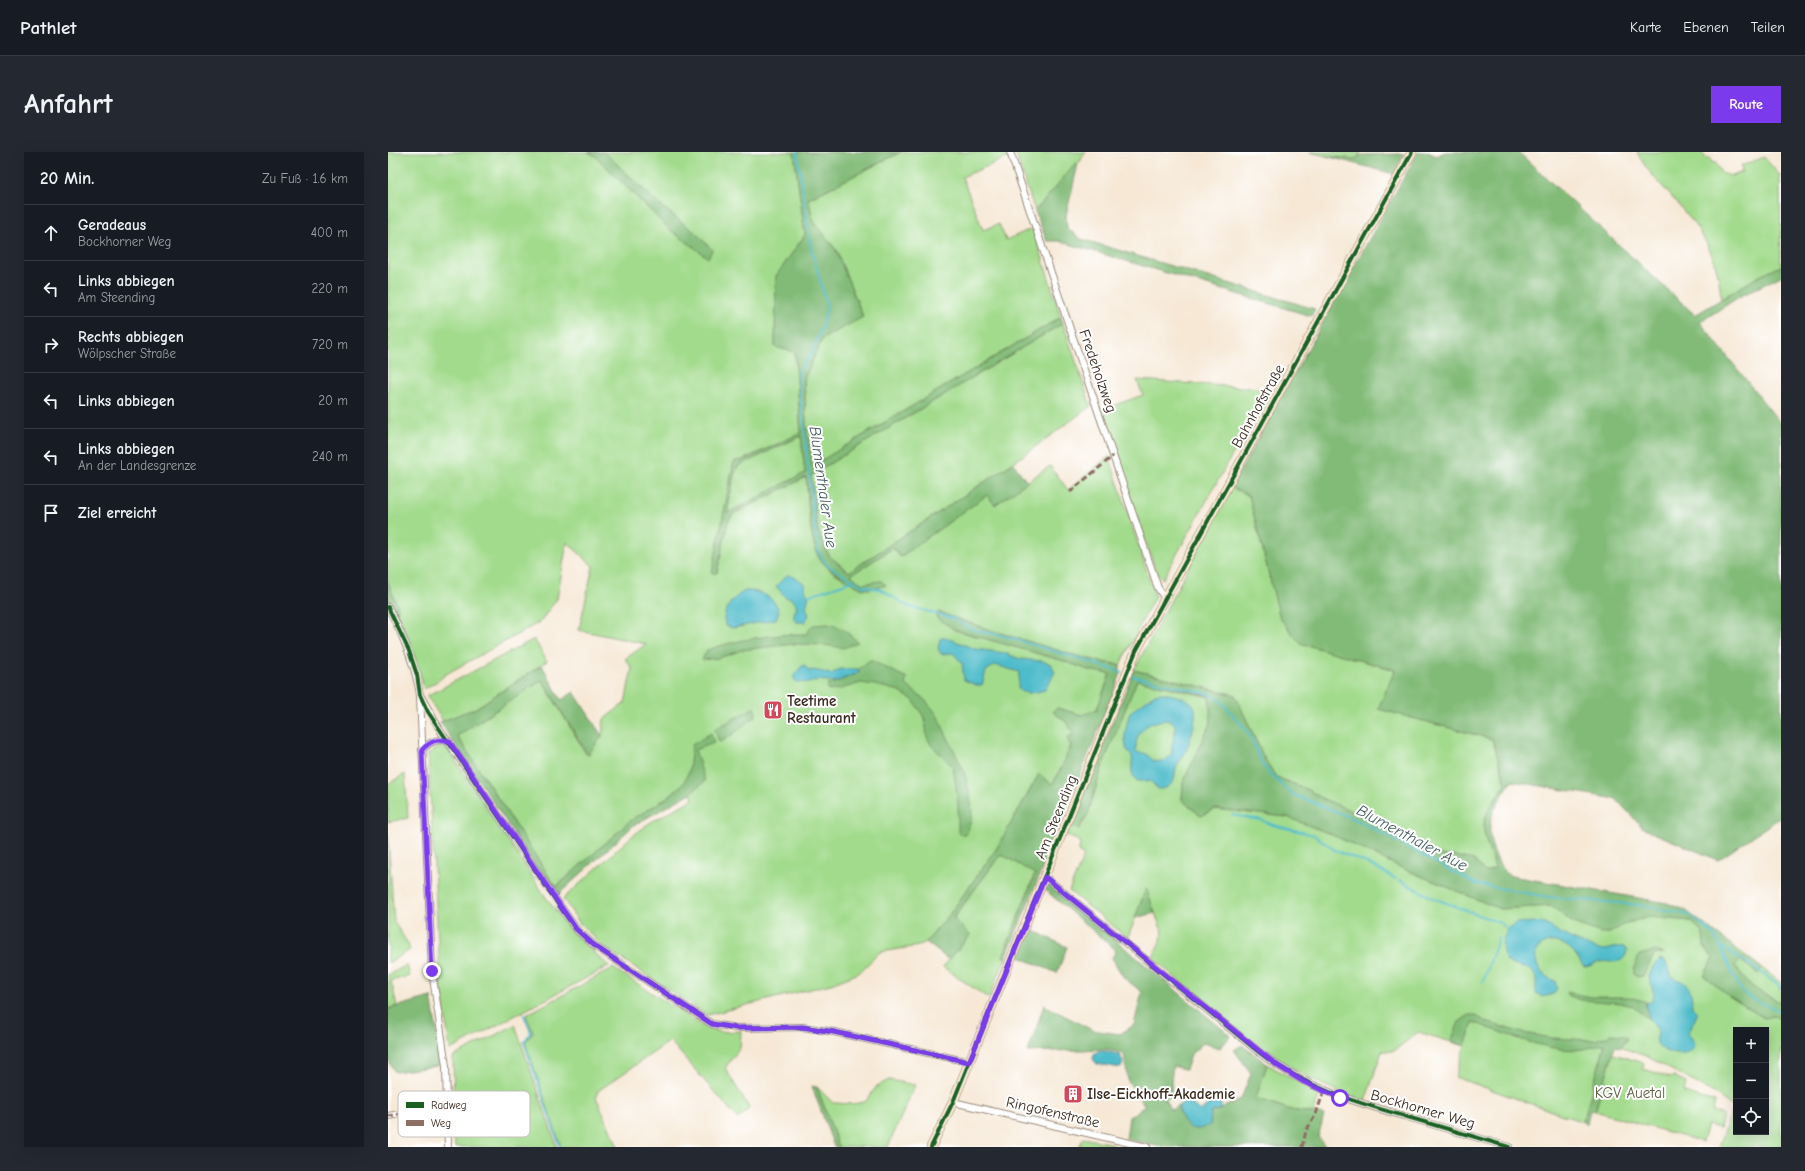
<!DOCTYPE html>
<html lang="de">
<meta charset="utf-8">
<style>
body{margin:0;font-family:"Comic Neue",sans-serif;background:#242831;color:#f1f3f6}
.controls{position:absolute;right:12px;bottom:12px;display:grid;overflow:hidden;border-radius:0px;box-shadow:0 4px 16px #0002}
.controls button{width:36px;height:36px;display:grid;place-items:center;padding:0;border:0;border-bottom:1px solid #363941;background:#171b24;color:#f1f3f6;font:20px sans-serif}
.stop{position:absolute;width:12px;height:12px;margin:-9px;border:3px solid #7c3aed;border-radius:50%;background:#fff}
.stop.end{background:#7c3aed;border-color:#fff;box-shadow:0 1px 4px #0008}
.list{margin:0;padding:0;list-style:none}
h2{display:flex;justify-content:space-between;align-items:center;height:52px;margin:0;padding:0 16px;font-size:17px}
h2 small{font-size:13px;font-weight:400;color:#9ea1a6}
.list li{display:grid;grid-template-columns:26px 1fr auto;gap:12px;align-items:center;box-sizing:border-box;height:56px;padding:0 16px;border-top:1px solid #363941}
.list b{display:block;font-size:15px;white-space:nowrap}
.list p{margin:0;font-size:13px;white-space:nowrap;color:#9ea1a6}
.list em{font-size:13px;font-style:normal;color:#9ea1a6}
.icon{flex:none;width:22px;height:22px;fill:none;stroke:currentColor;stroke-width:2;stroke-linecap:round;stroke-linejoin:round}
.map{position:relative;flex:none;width:1393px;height:995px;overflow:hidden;border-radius:0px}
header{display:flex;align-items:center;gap:24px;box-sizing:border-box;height:56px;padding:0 20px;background:#171b24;border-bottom:1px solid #363941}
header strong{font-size:19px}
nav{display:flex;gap:22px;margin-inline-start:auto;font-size:14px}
.intro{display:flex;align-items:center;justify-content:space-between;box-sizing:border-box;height:96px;padding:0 24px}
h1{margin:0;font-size:28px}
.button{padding:10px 18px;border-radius:0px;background:#7c3aed;color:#fff;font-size:14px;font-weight:700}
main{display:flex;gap:24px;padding:0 24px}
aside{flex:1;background:#171b24;border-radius:0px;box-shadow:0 4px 16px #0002}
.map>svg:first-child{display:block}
</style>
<header>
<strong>Pathlet</strong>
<nav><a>Karte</a><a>Ebenen</a><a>Teilen</a></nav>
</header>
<div class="intro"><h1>Anfahrt</h1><a class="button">Route</a></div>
<main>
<aside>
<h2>20 Min.<small>Zu Fuß · 1.6 km</small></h2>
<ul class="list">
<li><svg class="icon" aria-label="ahead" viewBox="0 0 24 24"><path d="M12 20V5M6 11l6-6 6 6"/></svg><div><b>Geradeaus</b><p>Bockhorner Weg</p></div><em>400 m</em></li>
<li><svg class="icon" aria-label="left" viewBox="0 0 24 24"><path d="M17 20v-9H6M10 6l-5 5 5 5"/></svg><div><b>Links abbiegen</b><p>Am Steending</p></div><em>220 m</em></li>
<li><svg class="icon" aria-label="right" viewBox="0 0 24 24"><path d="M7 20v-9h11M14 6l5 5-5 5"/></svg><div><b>Rechts abbiegen</b><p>Wölpscher Straße</p></div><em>720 m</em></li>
<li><svg class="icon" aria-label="left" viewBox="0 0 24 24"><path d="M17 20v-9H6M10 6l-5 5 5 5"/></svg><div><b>Links abbiegen</b></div><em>20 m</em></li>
<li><svg class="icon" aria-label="left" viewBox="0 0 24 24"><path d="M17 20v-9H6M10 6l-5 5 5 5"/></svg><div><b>Links abbiegen</b><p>An der Landesgrenze</p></div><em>240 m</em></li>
<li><svg class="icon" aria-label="arrive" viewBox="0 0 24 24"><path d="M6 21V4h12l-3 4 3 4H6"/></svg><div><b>Ziel erreicht</b></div></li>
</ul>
</aside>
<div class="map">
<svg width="1393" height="995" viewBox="0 0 1393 995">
<rect width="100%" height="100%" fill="#fff"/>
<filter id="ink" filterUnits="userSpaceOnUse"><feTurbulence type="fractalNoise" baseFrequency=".025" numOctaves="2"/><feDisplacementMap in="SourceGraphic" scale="8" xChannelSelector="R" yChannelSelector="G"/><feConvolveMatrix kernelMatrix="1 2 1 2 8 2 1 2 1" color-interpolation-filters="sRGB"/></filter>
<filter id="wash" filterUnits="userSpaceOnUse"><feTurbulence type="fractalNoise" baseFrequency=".012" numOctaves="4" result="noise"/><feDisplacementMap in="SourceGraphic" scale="16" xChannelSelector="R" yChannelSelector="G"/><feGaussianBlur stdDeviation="0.9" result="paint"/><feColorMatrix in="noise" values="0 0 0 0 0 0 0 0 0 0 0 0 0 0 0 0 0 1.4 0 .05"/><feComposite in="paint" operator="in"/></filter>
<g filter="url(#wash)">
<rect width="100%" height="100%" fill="#f6e8d5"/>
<g fill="#a3db8d" stroke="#6f8256" fill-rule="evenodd">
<path d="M0 0H406L417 83 388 124 387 195 407 200 413 281 352 309H347L345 314 330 396H334L340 370 345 362 418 325C420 347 421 382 429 402 436 418 460 429 475 437L486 430C474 435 473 431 463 423L505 396 512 405 599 343 607 352 662 314 680 338 721 304 767 444 732 513C702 509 675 500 646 491 614 482 582 472 551 460L548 465 567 478 676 509 700 518 722 522 709 557 694 563 669 556 665 560 678 570 686 581C682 599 675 616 664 632L651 622 609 696 561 763 541 788 531 794 492 800 471 821 443 832 319 863 216 795 193 773 175 747 243 685 263 670 305 647 303 641 301 620 295 632 277 647 242 669 168 735 69 584 154 528 198 602 214 584 216 567 237 551 244 516 237 507 258 492 191 478 205 414 179 390 169 447 152 470 58 522 51 528 36 537 30 514 20 486 13 469 6 462 0 448Z"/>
<path d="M513 0H620L621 5 574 25 595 78 611 72 618 88 645 76 673 165 424 314 418 272 416 227 434 187 475 164 448 98 426 70 420 47Z"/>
<path d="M627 0H698L690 12H687L647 59Z"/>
<path d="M921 0H973L968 7 938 4Z"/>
<path d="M1249 0H1314L1318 7 1321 5 1324 11 1327 10 1333 21 1344 24 1354 20 1353 14 1376 5 1392 24 1393 114 1368 126 1333 147C1330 94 1307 72 1275 35 1265 24 1255 13 1249 0Z"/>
<path d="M675 171 703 254 625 311 461 420 441 404 430 380 423 323Z"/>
<path d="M749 228 881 237 775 427 769 422 713 258 755 243Z"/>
<path d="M413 284 417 321 339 362 346 323 350 314Z"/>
<path d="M843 335 861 344 892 466 912 491 1007 518 991 557 1104 587 1118 632C1110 643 1099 657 1096 671 1094 682 1104 705 1108 716L1097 720 1066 704 1032 702 1014 691 986 668 935 647 921 638 888 625 876 606 847 543 746 518Z"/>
<path d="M146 487 159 509 88 556 55 569 39 544Z"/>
<path d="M749 528 821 545 823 569 795 631 794 648 813 664 826 657 899 665 945 683 1014 716 1112 757 1164 754 1185 771 1222 781 1238 771 1261 765 1303 769 1315 781 1316 795 1325 806 1341 844 1376 866 1387 864 1393 868V995H1331L1345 955 1324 940 1260 905 1221 891 1217 892 1195 970 1067 925 1077 894 1030 880 1006 899H994L977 949C894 924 830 862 765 806L775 782 758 737 740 786 681 739 696 704 690 700 693 690 678 683 682 674 691 677 700 662 715 612ZM1348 878H1378V980H1348Z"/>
<path d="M53 594 60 597 159 747 183 779 221 814 62 898 52 825 40 602Z"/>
<path d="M17 622 20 666 0 670V632Z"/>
<path d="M0 684 6 770 20 792 22 798 0 811Z"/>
<path d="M613 702 647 721 615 804 618 806 601 846H600L555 815 582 783 565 767Z"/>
<path d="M1352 808 1370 821 1374 816 1393 831 1392 838 1393 839V850C1369 840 1360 834 1347 813Z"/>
<path d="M19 813 22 824 3 829 9 854 0 857V823Z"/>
<path d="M225 816 315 874 333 880 353 879 352 896 337 916 361 956 350 967 282 889 210 939 208 945 230 995H173L137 890 145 880 138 863Z"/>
<path d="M127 873 169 995H67L65 905Z"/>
<path d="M1225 902 1256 911 1255 917C1264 919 1273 923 1283 926L1285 924 1298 931 1296 941 1327 950 1325 959 1335 963 1332 976 1319 973 1314 990 1207 959Z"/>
<path d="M879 912 931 942 926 961 903 958 868 946Z"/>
<path d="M501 928 527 933 500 995H452L449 990 429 935 445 951 464 952 477 950 489 934Z"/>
<path d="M695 986 725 992V995H691Z"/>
</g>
<g fill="#82bb78" stroke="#5e724b" fill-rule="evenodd">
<path d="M200 0H216L272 53 309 82 324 98 320 106 303 93 282 78 207 4Z"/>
<path d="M406 0H513L420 47 426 70 448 98 475 165 434 187 416 227 418 272 424 314 673 165 675 171 423 323 430 380 441 404 461 420 625 311 639 330 607 353 599 343 512 405 505 396 463 423C478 437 476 430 493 429L498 433C477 440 474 438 456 426 446 420 433 413 429 401 420 378 422 350 418 325L345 362 340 370 329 421H324L345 314 347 309H353L413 281 407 200 387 195 388 124 417 83ZM413 284 417 321 339 361 346 323 350 314Z"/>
<path d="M1030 0H1040L1048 4 1057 0H1130L1307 163 1368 126 1393 114V124L1351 145 1312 170 1393 272V665L1330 708 1256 677 1228 647 1124 629C1107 653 1094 672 1107 702 1111 712 1114 718 1123 724L1279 751 1297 758 1374 816 1370 822 1352 808 1347 813C1360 834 1369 840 1393 850V868L1387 864 1376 866 1341 844 1316 824 1325 806 1316 795 1315 781 1303 769 1261 765 1238 771 1222 781H1213L1185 771 1164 754 1112 757 1014 716 945 683 899 665 826 657 813 664 794 648 795 631 823 569 821 544 749 528 715 612 700 662 691 677 682 674 746 518 847 543 876 606 888 625 921 638 935 647 986 668 1014 691 1032 702 1066 704 1086 708 1097 720 1107 716C1104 705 1094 682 1096 671 1100 657 1110 643 1118 632L1104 587 990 557 1007 518 912 491 892 466 861 344 843 335Z"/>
<path d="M1016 2 1006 22 938 4 968 7 972 3Z"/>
<path d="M687 12H690L678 63 679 76 693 87 927 157 923 164 671 89H659L647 59Z"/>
<path d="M0 430 10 456 9 464C0 457 0 441 0 430Z"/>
<path d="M550 460C582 472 614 482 646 491 675 500 702 509 732 513V524L618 806 615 805 647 722 613 702 565 766 582 783 561 808 538 790 561 763 609 696 651 622 664 632 670 623 683 594 679 586 686 581 678 570 665 560 669 556 694 563 709 557 722 522 700 518 676 509 567 478 548 465Z"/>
<path d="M441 472 455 477 470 490 456 496 436 493 406 492 354 498 331 506 314 508 319 498C351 487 384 482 418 482L425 473Z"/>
<path d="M482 508 519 526 517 532 536 547 548 561 576 619 582 642 584 663 579 682 573 683 570 680V651L565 615 543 593 539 585 537 567 525 548 508 538 487 533 473 531 453 537 440 539V533L471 521 470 517Z"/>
<path d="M154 513 173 548 186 540 214 584 200 603 154 528 69 584 168 735 242 669 277 647 295 632 301 619 304 593 323 581 326 591 307 598 317 629 303 641 246 673 172 741 166 742 52 570 88 556Z"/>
<path d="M367 555 368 564C355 572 344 586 331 590L327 577Z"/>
<path d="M661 733 843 884 832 896 815 891 803 902 798 918 785 914 783 928 784 943 777 948 783 958 790 954 791 959 823 961 853 947 863 921 846 898 854 893 879 912 868 946 903 958 936 963 930 985 938 995H773L738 987 741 965 757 954 740 929 736 902 718 897 640 900 656 853 704 878 732 882 746 873 754 840 736 826 724 806 728 798 656 737 657 734Z"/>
<path d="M758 736 767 761 747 766Z"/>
<path d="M640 776 679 795 669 821 629 804Z"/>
<path d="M1267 799 1276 801 1266 803 1255 824 1250 825 1246 823V816L1251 803Z"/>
<path d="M1179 840 1203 845H1241L1259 850 1257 852 1262 868 1244 854 1233 851 1193 848 1179 843Z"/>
<path d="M43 845 54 909 50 914 7 920 0 907V857Z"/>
<path d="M1081 863H1087L1098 870 1131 880 1164 886 1207 888 1224 882 1235 883 1239 886 1233 896 1227 894 1207 959 1202 957 1199 972 1195 970 1217 892C1209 892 1203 896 1196 897 1164 902 1115 881 1085 870L1077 894 1063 889 1071 870Z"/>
<path d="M424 934 429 935 449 990 452 995H447L445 992Z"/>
</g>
<g fill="#50bccb" stroke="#467374" fill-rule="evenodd">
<path d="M399 423C403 423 414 428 416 432 418 437 416 440 421 444L418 455 421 463 417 470H408C404 464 406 461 409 455 406 448 404 446 397 445L388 434Z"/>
<path d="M357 439C371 438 387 445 391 459L388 467 345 476 338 474C331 461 346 444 357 439Z"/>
<path d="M557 485 587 497 617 501 632 507 654 509 663 512 667 520 657 538C648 540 637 544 630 537L631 520 607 513 598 519 594 533H588L576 528 574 511 565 501 553 502 550 496 552 487Z"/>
<path d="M416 513 421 519 426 518 443 522 452 517H470L472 520 448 530 430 528 421 531 408 530 405 525 413 515Z"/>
<path d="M775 541C784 543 801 545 806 554 811 562 801 593 797 601 795 606 791 609 789 614 786 620 788 626 784 631 780 636 776 637 770 637L762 629H749C739 618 747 612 743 602 741 600 738 598 738 595 735 584 739 571 742 560L767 542ZM777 568 783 569 787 573C788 584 783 592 784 601L778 608 767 610 757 601H751L748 598C747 579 759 570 777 568Z"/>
<path d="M1145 770C1160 771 1163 776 1176 783 1184 787 1202 795 1211 797 1220 800 1227 793 1236 795L1239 799 1238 803C1231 814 1222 808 1212 810 1206 811 1202 815 1196 815 1192 811 1191 806 1187 802 1177 789 1158 784 1148 799 1146 814 1154 824 1167 829L1169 837 1165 842 1155 845 1148 841C1147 834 1150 829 1146 822 1141 813 1126 817 1119 809 1110 798 1115 776 1129 771 1133 770 1140 771 1145 770Z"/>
<path d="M1272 807 1277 809 1284 825C1302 831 1304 837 1304 855L1309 860V863L1300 881 1307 891C1306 909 1276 902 1270 893 1267 889 1270 883 1270 878L1262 868 1257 852 1264 849 1266 843 1261 825 1265 814Z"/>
<path d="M710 899H718L732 903 735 910 733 916 709 912 705 907 706 902Z"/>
<path d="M825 948C832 948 833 951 834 957L826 959 823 961 822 973 811 977 801 976 793 964 790 954 796 950H802L812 959Z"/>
</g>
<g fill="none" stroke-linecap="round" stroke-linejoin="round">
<g stroke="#50bccb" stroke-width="2">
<path d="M409 0 423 96 439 154 434 175 424 201 410 220 427 378 431 402 439 413 475 434 494 438 519 454 564 466 585 478 616 484 734 520"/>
<path d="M419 444 464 429"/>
<path d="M744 524 821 542 832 548 862 583 874 612 884 624 904 642 971 669 1088 732 1160 745 1252 753 1302 763 1326 783 1332 794 1376 822 1393 836"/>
<path d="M844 663 873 668 885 673 926 683 948 699 979 711 1008 727"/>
<path d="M1011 728 1045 746 1112 771 1120 777"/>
<path d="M1333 796C1340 809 1345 830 1356 841 1367 850 1381 853 1393 860"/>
<path d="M1095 830 1111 785"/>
<path d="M136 863 143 880 136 890 172 995"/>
</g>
</g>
</g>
<g filter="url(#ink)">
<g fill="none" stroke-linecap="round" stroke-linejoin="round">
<defs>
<g id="street">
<path d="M622 0 770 436 776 445"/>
<path d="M0 455C15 483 27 511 32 543L44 819 58 914 60 995"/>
<path d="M32 543 52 578 188 777 208 795 324 872 348 876 415 875 446 880 581 910"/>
<path d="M34 598C42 589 50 586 61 589"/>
<path d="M657 725 872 901C918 936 961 948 1016 964 1051 974 1086 985 1121 995"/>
<path d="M565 950 759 995"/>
<path d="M0 964 60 954"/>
</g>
<path id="secondary" d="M543 995 565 950 748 499 1024 0"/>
</defs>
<use href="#street" stroke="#98897a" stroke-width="8"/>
<use href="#secondary" stroke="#98897a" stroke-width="10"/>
<use href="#street" stroke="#fff" stroke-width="6"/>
<use href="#secondary" stroke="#fee4c5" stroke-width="9"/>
<g stroke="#8d6e63" stroke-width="3" stroke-dasharray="6 3" stroke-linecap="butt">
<path d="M682 340 725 304"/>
<path d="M0 964 60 954"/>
<path d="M914 995 918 979 928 962 936 939"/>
</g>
<defs>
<g id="cycleway">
<path d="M0 455 21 499 29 523 32 543 40 560 168 749 188 777 208 795 324 872 348 876 415 875 446 880 581 910"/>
<path d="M657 725 872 901C918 936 961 948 1016 964 1051 974 1086 985 1121 995"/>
<path d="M543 995 565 950 748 499 1024 0"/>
</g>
</defs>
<use href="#cycleway" stroke="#fff" stroke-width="6"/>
<use href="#cycleway" stroke="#1b5e20" stroke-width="4"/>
</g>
</g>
<g fill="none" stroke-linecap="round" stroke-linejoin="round" filter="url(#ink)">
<path stroke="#7c3aed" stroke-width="5" d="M44 819 34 598C42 589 50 586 61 589L188 777 208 795 324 872 348 876 414 875 446 880 581 910 657 725 890 914 916 930 952 946"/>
</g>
<defs>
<symbol id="restaurant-square" viewBox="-11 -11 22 22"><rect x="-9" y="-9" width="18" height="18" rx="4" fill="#d1495b" stroke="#fff"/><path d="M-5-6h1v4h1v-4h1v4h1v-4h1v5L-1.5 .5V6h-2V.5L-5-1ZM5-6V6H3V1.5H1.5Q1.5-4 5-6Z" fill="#fff"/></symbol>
<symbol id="building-square" viewBox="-11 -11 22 22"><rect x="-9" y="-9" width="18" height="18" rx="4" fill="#d1495b" stroke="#fff"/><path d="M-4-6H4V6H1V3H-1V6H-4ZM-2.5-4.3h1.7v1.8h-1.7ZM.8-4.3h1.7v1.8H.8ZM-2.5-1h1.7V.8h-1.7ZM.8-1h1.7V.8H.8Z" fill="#fff"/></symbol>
</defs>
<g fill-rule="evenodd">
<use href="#restaurant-square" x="374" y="547" width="22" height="22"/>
<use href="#building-square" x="674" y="931" width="22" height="22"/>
</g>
<g text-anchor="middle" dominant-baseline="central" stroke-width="4" stroke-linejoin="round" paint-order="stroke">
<g font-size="15" fill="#3b2a1e" stroke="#fff">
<text transform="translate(710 219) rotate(71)">Fredeholzweg</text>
<text transform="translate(870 254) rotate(-61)">Bahnhofstraße</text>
<text transform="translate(668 665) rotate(-68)">Am Steending</text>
<text transform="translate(1035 957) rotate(16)">Bockhorner Weg</text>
<text transform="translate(665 960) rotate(13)">Ringofenstraße</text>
</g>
<g font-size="15" font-weight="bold" fill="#3b2a1e" stroke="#fff" text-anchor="start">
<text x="399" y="549">Teetime<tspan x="399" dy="17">Restaurant</tspan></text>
<text x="699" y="942">Ilse-Eickhoff-Akademie</text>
</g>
<g font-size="15" fill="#5a5f3f" stroke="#fff">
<text x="1242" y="941">KGV Auetal</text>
</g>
<g font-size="16" font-style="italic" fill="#425d5b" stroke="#fff">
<text transform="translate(435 335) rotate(82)">Blumenthaler Aue</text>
<text transform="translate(1024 686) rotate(28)">Blumenthaler Aue</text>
</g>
</g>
<rect x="10" y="939" width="132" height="46" rx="6" fill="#fff" stroke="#c4bfbc" stroke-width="1"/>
<rect x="18" y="950" width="18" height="6" fill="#1b5e20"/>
<rect x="18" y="968" width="18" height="6" fill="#8d6e63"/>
<g font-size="11" fill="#3b2a1e">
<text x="43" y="957">Radweg</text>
<text x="43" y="975">Weg</text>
</g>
</svg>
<div class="controls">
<button>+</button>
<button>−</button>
<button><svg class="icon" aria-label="locate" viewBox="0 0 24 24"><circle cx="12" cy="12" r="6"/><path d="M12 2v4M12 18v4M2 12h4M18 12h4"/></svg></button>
</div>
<div class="stop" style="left:952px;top:946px"></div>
<div class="stop end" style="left:44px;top:819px"></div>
</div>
</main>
